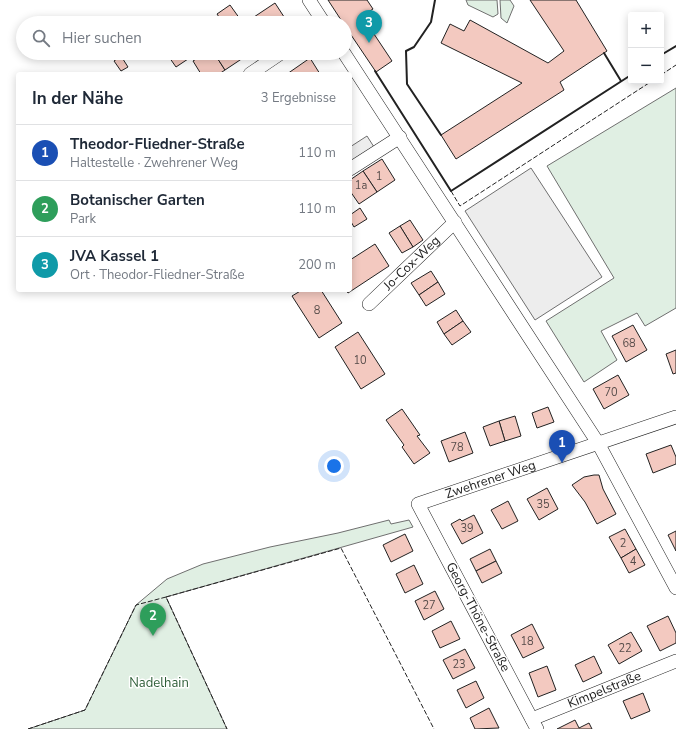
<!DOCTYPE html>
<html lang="de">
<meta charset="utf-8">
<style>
body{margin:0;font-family:"Nunito Sans",sans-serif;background:#f2f2f3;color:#1f2937}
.controls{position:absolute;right:12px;top:12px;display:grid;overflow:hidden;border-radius:4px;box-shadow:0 2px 10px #0003}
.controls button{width:36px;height:36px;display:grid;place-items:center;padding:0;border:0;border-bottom:1px solid #e0e1e3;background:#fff;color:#1f2937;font:20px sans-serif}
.you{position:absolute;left:334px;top:466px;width:14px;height:14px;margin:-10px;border:3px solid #fff;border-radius:50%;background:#1a73e8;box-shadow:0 0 0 6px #1a73e833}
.badge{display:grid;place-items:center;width:26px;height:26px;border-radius:50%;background:#0f766e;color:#fff;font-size:13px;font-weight:700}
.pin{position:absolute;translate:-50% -33px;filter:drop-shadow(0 1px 2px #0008)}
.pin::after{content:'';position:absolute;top:21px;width:14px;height:12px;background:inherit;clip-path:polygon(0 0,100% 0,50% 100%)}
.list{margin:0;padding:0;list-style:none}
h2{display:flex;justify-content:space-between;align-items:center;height:52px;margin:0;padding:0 16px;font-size:17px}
h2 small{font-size:13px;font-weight:400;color:#747a83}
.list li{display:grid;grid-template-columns:26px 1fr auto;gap:12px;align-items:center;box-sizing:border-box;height:56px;padding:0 16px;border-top:1px solid #e0e1e3}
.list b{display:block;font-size:15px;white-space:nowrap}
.list p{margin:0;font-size:13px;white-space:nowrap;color:#747a83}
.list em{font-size:13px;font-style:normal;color:#747a83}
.icon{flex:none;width:22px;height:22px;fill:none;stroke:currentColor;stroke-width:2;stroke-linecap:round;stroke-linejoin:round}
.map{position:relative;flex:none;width:676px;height:729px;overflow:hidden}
.search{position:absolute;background:#fff;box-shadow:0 2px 10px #0003;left:16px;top:16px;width:336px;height:44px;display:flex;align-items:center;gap:10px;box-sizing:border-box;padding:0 14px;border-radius:22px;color:#747a83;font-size:15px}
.panel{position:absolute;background:#fff;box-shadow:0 2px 10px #0003;left:16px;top:72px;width:336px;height:220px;border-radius:4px}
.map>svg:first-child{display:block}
</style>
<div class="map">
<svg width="676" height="729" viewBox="0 0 676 729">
<rect width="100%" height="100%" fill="#fff"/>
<g fill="#e0efe3" stroke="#6f6f6f">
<path d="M466 0H497L498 14 493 17 468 5Z"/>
<path d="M500 0H510L514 6 507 23 501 18Z"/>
<path d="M676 88V308L645 326 637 313 601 331 617 360 584 382 546 321 614 278 547 166Z"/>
<path d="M389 520 391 524 409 520 413 527 166 597 227 729H28L85 710 136 605 167 579 203 564 270 547 338 533Z"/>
</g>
<g fill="#ededed" stroke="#6f6f6f">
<path d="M367 136 374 147 350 163V147Z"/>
<path d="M531 168 602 277 535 320 465 211Z"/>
</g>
<g fill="#f3c9c0" stroke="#222">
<path d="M328 0H367L373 9 362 16 392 61 376 72 345 26V23H343Z"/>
<path d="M530 0H576L607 51 560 82 564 90 456 159 441 135 522 83 441 43 450 24 464 31 470 20 548 63 564 51Z"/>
<path d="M275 3 288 23H245Z"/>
<path d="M230 5 240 19 234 23H223L217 14Z"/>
<path d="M175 53H185L188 59 176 67 169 57Z"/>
<path d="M206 53H214L225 70 219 74H201L193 61Z"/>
<path d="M214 53H240L243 58 225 70Z"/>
<path d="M121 56 128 67 121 71 114 61Z"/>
<path d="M310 58 320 74H287Z"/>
<path d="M382 159 395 180 377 192 363 171Z"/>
<path d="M363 171 377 192 359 204 350 191V180Z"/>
<path d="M360 208 367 219 354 227 350 220V215Z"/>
<path d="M410 220 423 240 413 247 400 226Z"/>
<path d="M400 226 413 247 402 253 389 233Z"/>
<path d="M375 244 389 266 348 293 346 290H350V260Z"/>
<path d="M431 271 438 282 419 295 411 283Z"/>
<path d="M438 282 445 294 426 306 419 295Z"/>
<path d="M302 290H321L342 323 319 338 292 296Z"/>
<path d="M456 310 463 321 444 334 437 322Z"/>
<path d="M463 321 471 332 452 345 444 334Z"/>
<path d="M633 325 647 350 626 362 612 336Z"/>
<path d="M358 332 385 374 361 389 335 347Z"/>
<path d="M676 350V373L673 374 666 354Z"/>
<path d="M618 375 629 395 604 409 593 389Z"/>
<path d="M548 407 554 422 537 428 532 413Z"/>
<path d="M402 409 420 435 417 436 430 453 414 464 402 447 404 445 386 420Z"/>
<path d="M515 416 521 436 505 441 499 421Z"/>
<path d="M499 421 505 441 490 446 483 427Z"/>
<path d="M465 432 473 453 449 462 441 441Z"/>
<path d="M671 445 676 457V464L653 473 646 454Z"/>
<path d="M594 475H599L603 489 616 514 597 524 585 502 572 485 584 477Z"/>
<path d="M547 488 558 509 539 520 527 499Z"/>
<path d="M508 501 518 521 502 529 491 510Z"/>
<path d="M474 515 483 533 462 544 451 524 460 519 462 521Z"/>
<path d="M625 529 636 549 621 558 609 537Z"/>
<path d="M676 531V551L668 535Z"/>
<path d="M405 534 413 551 391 562 383 545Z"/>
<path d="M490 549 496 561 476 571 470 559Z"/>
<path d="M636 549 645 565 629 573 621 558Z"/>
<path d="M496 561 502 573 482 583 476 571Z"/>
<path d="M414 565 423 584 405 593 396 574Z"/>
<path d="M435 591 444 609 424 620 415 601Z"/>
<path d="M668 616 676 633V643L660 651 647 626Z"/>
<path d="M451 621 460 639 440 648 432 631Z"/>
<path d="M532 624 544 648 523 658 511 635Z"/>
<path d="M631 632 642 651 619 664 608 645Z"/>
<path d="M465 649 475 668 453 679 443 660Z"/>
<path d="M594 656 602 673 583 682 575 665Z"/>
<path d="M547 666 556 690 538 697 529 673Z"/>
<path d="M476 681 484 698 466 708 457 690Z"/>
<path d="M643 693 650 711 631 719 623 701Z"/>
<path d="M489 708 499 728 475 729 470 718Z"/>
<path d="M575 720 579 728 589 723 592 729H557Z"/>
</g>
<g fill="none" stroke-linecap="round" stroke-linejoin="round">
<defs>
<g id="minor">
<path d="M309 0 324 23"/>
<path d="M344 53 598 443 676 588"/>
<path d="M250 74 281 53"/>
<path d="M350 169 400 137"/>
<path id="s1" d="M369 304 455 222"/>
<path id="s2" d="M532 719 676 661"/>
<path id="s3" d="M537 729 418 504 676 417"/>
</g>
</defs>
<use href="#minor" stroke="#222" stroke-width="14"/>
<use href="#minor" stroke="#fff" stroke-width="13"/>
<g stroke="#222" stroke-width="1" stroke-dasharray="5 2" stroke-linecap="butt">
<path d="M661 75 676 65"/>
<path d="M451 191 460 206 652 81"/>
<path d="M166 597 341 548 434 729"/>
<path d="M28 729 85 710 136 605 166 597 227 729"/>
</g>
<g stroke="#222" stroke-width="2">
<path d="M435 0 431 22 414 47 406 51 407 84 441 135"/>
<path d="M604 53 621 81"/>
<path d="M661 55 676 46"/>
<path d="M375 71 451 191 631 75"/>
</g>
</g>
<g text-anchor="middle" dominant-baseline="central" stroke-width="3" stroke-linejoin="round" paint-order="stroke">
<g font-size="11" fill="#564c4a">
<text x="379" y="176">1</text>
<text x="361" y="185">1a</text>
<text x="317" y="310">8</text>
<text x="629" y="343">68</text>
<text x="360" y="360">10</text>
<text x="611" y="392">70</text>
<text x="457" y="447">78</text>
<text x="543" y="504">35</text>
<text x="467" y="528">39</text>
<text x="623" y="543">2</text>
<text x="633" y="561">4</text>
<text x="429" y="605">27</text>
<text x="527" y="641">18</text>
<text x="625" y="648">22</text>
<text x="459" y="664">23</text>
</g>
<g font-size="13" fill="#222" stroke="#fff">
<text stroke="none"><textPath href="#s1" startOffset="59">Jo-Cox-Weg</textPath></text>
<text stroke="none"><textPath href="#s3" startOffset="331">Zwehrener Weg</textPath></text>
<text transform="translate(478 617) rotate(62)">Georg-Thöne-Straße</text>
<text stroke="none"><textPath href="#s2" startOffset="78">Kimpelstraße</textPath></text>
</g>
<g font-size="13" fill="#2f5e38" stroke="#fff">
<text x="159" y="683">Nadelhain</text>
</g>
</g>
</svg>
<div class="controls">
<button>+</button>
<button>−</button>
</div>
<div class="you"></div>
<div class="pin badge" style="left:562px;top:463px;background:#1a4fb4">1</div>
<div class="pin badge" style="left:153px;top:636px;background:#2e9e5b">2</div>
<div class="pin badge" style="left:369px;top:43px;background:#0f9aa8">3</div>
<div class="search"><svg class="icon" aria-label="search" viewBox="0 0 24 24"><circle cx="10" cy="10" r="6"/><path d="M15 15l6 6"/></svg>Hier suchen</div>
<section class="panel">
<h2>In der Nähe<small>3 Ergebnisse</small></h2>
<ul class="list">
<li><span class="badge" style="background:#1a4fb4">1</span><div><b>Theodor-Fliedner-Straße</b><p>Haltestelle · Zwehrener Weg</p></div><em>110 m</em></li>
<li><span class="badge" style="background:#2e9e5b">2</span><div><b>Botanischer Garten</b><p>Park</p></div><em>110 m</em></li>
<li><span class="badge" style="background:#0f9aa8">3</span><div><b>JVA Kassel 1</b><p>Ort · Theodor-Fliedner-Straße</p></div><em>200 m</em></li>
</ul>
</section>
</div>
